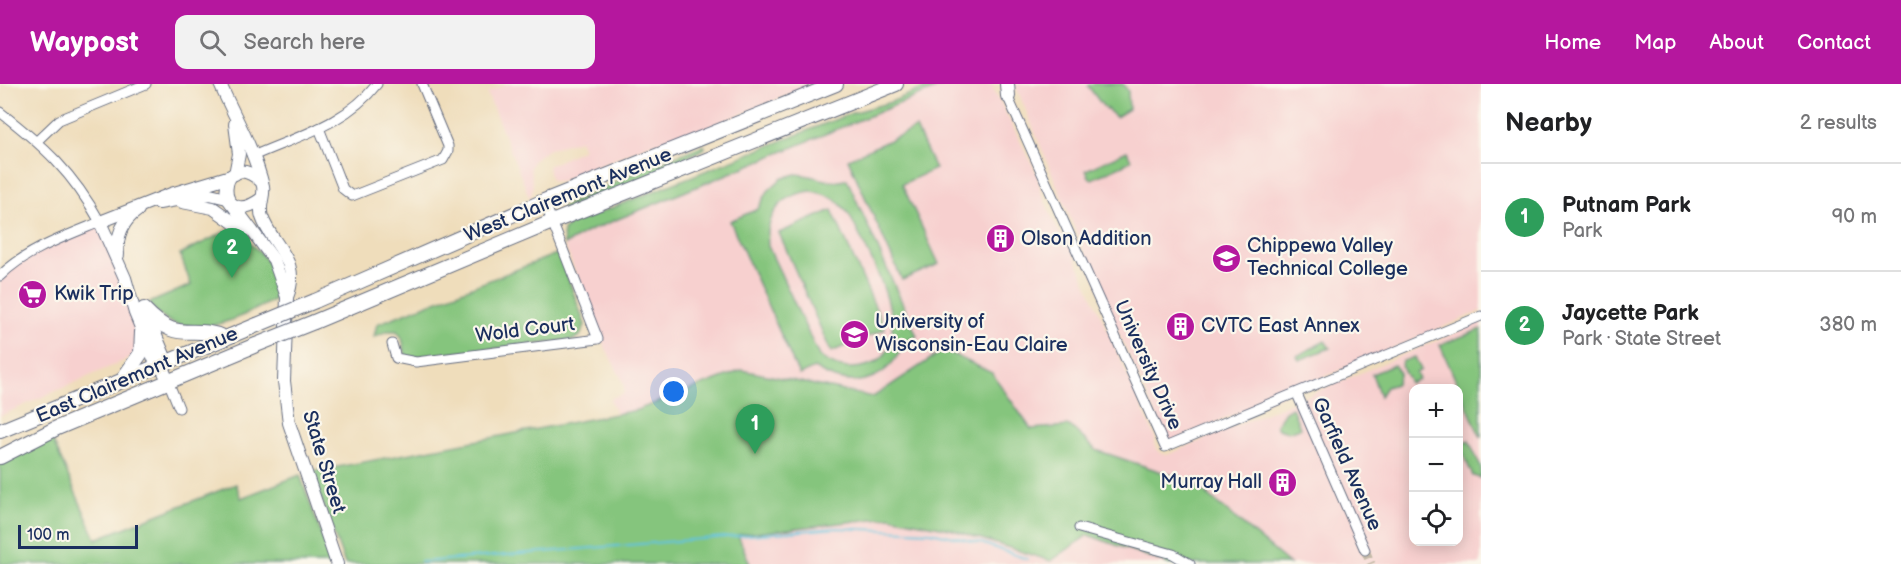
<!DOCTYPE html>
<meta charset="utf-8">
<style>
body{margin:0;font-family:"Balsamiq Sans",sans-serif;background:#f2f2f2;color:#202124}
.controls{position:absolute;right:18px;bottom:18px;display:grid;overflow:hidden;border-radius:12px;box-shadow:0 3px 15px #0003}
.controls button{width:54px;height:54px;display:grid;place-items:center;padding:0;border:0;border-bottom:2px solid #e0e0e0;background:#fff;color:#202124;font:30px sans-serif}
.scale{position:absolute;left:18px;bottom:15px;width:120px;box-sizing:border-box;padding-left:6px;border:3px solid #1b2f5e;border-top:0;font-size:16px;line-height:21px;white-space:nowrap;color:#1b2f5e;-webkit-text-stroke:4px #fbf7ec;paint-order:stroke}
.you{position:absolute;left:674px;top:308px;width:21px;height:21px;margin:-15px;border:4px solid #fff;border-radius:50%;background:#1a73e8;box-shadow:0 0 0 9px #1a73e833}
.badge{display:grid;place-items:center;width:39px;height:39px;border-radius:50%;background:#b5179e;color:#fff;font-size:20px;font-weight:700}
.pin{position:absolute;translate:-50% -50px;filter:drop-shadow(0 2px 3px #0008)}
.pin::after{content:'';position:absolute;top:32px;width:21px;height:18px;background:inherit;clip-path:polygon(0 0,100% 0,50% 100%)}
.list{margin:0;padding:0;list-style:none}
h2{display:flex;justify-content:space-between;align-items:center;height:78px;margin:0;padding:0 24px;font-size:26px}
h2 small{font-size:20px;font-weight:400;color:#757577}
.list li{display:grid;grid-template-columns:39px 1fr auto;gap:18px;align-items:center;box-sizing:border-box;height:108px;padding:0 24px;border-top:2px solid #e0e0e0}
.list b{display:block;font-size:22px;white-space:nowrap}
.list p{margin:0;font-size:20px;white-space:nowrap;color:#757577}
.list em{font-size:20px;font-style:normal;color:#757577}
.icon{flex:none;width:33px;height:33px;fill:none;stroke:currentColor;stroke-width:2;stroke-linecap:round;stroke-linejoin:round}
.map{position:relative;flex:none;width:1481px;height:480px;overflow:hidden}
header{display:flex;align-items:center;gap:36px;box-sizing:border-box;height:84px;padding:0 30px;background:#b5179e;color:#fff}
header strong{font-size:28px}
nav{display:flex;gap:33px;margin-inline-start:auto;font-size:21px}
.search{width:420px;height:54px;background:#f2f2f2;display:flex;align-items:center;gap:15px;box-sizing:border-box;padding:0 21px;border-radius:12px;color:#757577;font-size:22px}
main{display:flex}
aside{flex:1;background:#fff}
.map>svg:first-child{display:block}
</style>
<header>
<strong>Waypost</strong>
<div class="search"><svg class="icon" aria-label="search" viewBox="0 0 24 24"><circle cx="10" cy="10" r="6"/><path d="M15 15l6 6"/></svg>Search here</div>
<nav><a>Home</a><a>Map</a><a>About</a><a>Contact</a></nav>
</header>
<main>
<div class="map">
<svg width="1481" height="480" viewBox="0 0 1481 480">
<rect width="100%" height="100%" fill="#fbf7ec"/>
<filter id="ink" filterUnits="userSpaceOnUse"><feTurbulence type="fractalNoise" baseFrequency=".0167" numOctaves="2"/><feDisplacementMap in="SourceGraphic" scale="12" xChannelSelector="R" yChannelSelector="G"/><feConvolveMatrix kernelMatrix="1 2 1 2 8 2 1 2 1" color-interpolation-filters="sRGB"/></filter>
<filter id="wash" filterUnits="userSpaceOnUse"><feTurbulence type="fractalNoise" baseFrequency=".008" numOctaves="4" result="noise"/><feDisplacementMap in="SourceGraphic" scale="24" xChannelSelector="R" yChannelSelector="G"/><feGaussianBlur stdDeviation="1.35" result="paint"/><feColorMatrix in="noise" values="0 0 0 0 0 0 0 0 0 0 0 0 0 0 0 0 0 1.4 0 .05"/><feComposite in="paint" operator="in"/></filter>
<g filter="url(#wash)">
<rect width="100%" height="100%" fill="#efddbb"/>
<g fill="#f7d0cf" fill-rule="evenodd">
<path d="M508 0H816L694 49 651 60 561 97H553L550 94 548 82 584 65 580 56 549 65 534 75 530 83 533 103 530 115 487 9Z"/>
<path d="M934 0H991L1037 90 1041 108 1058 147 1068 158 1155 353V363L1162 370 1167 371 1481 238V480H345L616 330 610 315 624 309V300L604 261 563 157 566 143 852 29 891 18ZM1414 304H1458V458H1414Z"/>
<path d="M1015 0H1481V227L1172 357 1166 353 1104 216Z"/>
<path d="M100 138 125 194 141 269 0 332V192L10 182Z"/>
</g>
<g fill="#85c57d" stroke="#507a6e" stroke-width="1.5" fill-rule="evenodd">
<path d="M934 0H947L589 147 564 161 563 146 571 140 852 29 891 18Z"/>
<path d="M1091 0H1123L1128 7 1129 25 1116 33 1102 21 1088 2Z"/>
<path d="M916 44 935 85 902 100 939 180 902 196 848 75Z"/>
<path d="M704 61 705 64 652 91 563 126 562 123 643 85Z"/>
<path d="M1127 67 1131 76 1127 79 1092 95 1089 93 1086 86Z"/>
<path d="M795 90C813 90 832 102 847 95L917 252 905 257C888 299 852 308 814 284L799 291 730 137 758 125 768 107 781 95ZM812 107C831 111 840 117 850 132 865 165 927 265 866 282 848 287 834 283 819 272L768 162C765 131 781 110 812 107Z"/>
<path d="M832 126 885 245 831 268 779 149Z"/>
<path d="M231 145C256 162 279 181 277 214 237 236 181 265 149 219L191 201 180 170Z"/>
<path d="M559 169 585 241 580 252 573 256 410 274 406 273 402 254 397 247H387L374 253 377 240Z"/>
<path d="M1481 245V354L1440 261Z"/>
<path d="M1325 257 1330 264 1299 276 1297 272Z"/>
<path d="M944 266 992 289 1031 345 1070 342 1096 366 1192 398 1290 480H1169L1088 451 1051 477 950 445 890 433 738 451 750 480H345L311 388 637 326 742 286 873 313Z"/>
<path d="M1415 273 1421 286 1416 289 1419 295 1410 299 1401 281 1403 277Z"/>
<path d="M1394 281 1400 289 1396 300 1386 303 1380 312 1372 290Z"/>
<path d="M1292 323 1300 344 1288 348 1278 345 1276 341 1285 327Z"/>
<path d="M52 355 96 455 236 400 241 414 300 391 332 480H0V379Z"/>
<path d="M1469 357 1481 384V394L1473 392 1459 361Z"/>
</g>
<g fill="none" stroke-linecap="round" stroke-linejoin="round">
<path stroke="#5fc2dd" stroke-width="2" d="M421 478 837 444 931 448 981 459 1027 475"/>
</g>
</g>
<g filter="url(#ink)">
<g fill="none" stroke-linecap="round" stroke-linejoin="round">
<path stroke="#c5baa8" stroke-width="9" stroke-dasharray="9 4.5" stroke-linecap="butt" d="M1365 466 1371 480"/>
<defs>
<g id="minor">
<path d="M1006 9 1165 363 1481 232"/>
<path d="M0 28C44 62 73 89 100 138 66 152 26 166 0 192"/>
<path d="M319 44 343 105 352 112 443 76 448 67V62L422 0"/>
<path d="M37 57 59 36 146 0"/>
<path d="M253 72C298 52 346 40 377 0"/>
<path d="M392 260 396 274 416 278 598 255 544 117"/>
<path d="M168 297 179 324"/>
<path d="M1297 310 1365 466"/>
<path d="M1079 444 1173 470 1190 480"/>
</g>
<g id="secondary">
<path d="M220 0C235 34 254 65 263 102 265 112 258 122 262 133 272 162 302 176 287 213L284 297 289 339 337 480"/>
<path d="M235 40 239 70 235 90"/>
<path d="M261 115C213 150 217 59 261 97"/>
<path d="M182 118 213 124 244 146"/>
<path d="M159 119 210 110 227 114"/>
<path d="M232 120 274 176 287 213"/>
<path d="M118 171C116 152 122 137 138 126"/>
<path d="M145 226 164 271 160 279"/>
<path d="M168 297 160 279 154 275 135 229 125 194 100 138 171 110 231 92"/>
</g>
<g id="primary">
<path d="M1007 0 1008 12"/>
<path d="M315 217 544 117 836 0"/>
<path d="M144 225C180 263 190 238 225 254"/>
<path d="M314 238 552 138 896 0"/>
<path d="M125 292 141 269 142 248"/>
<path d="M0 347 257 241"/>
<path d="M0 373 57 344 256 261"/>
</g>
</defs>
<use href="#minor" stroke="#656c7f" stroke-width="11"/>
<use href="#secondary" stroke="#656c7f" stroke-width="14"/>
<use href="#primary" stroke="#656c7f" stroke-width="16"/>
<use href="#minor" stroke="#fff" stroke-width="9"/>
<use href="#secondary" stroke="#fff" stroke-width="12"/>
<use href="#primary" stroke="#fff" stroke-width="14"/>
<defs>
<g id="primary-bridge">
<path d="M257 241 315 217"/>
<path d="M256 261 314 238"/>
</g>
</defs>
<use href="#primary-bridge" stroke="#656c7f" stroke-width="16" stroke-linecap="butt"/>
<use href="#primary-bridge" stroke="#fff" stroke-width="14"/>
</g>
</g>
<defs>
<symbol id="building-disc" viewBox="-11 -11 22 22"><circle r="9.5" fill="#b5179e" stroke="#fbf7ec"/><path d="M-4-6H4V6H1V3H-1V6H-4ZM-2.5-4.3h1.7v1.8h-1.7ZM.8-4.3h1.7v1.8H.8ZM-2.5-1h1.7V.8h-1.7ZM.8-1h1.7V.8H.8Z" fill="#fff"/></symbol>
<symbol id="university-disc" viewBox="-11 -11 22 22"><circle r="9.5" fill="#b5179e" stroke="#fbf7ec"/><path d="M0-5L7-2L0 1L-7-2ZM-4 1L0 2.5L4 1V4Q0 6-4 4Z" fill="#fff"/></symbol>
<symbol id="supermarket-disc" viewBox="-11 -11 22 22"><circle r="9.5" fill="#b5179e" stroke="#fbf7ec"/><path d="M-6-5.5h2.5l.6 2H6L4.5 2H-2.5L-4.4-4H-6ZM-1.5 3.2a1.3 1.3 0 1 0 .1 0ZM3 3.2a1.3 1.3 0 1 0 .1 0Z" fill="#fff"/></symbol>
</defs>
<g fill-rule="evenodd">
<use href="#building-disc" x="984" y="138" width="33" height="33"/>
<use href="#university-disc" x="1210" y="158" width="33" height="33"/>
<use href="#supermarket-disc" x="16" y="194" width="33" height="33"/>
<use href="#building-disc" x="1164" y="226" width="33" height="33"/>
<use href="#university-disc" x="838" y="234" width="33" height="33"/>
<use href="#building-disc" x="1266" y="382" width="33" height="33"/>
</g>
<g text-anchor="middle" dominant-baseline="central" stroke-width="4.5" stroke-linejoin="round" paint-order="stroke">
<g font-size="20" fill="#1b2f5e" stroke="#fbf7ec">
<text transform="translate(568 111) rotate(-22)">West Clairemont Avenue</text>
<text transform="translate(525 246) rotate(-7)">Wold Court</text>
<text transform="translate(1148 281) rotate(66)">University Drive</text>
<text transform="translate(137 291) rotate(-23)">East Clairemont Avenue</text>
<text transform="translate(324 378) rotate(73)">State Street</text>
<text transform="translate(1347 380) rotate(66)">Garfield Avenue</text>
</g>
<g font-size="20" fill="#1b2f5e" stroke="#fbf7ec" text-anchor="start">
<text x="1021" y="155">Olson Addition</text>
<text x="1247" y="162">Chippewa Valley<tspan x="1247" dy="23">Technical College</tspan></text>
<text x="54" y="210">Kwik Trip</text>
<text x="875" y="238">University of<tspan x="875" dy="23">Wisconsin-Eau Claire</tspan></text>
<text x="1201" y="242">CVTC East Annex</text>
<text x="1262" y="398" text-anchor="end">Murray Hall</text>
</g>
</g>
</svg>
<div class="controls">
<button>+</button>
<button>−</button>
<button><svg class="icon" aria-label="locate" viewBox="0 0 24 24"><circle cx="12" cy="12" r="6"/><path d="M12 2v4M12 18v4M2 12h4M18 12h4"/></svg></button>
</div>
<div class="scale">100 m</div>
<div class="you"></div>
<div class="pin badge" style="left:755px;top:370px;background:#2e9e5b">1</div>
<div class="pin badge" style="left:232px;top:194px;background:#2e9e5b">2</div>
</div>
<aside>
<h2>Nearby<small>2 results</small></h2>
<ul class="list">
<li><span class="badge" style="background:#2e9e5b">1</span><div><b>Putnam Park</b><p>Park</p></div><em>90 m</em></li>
<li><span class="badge" style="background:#2e9e5b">2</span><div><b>Jaycette Park</b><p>Park · State Street</p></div><em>380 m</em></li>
</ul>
</aside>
</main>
